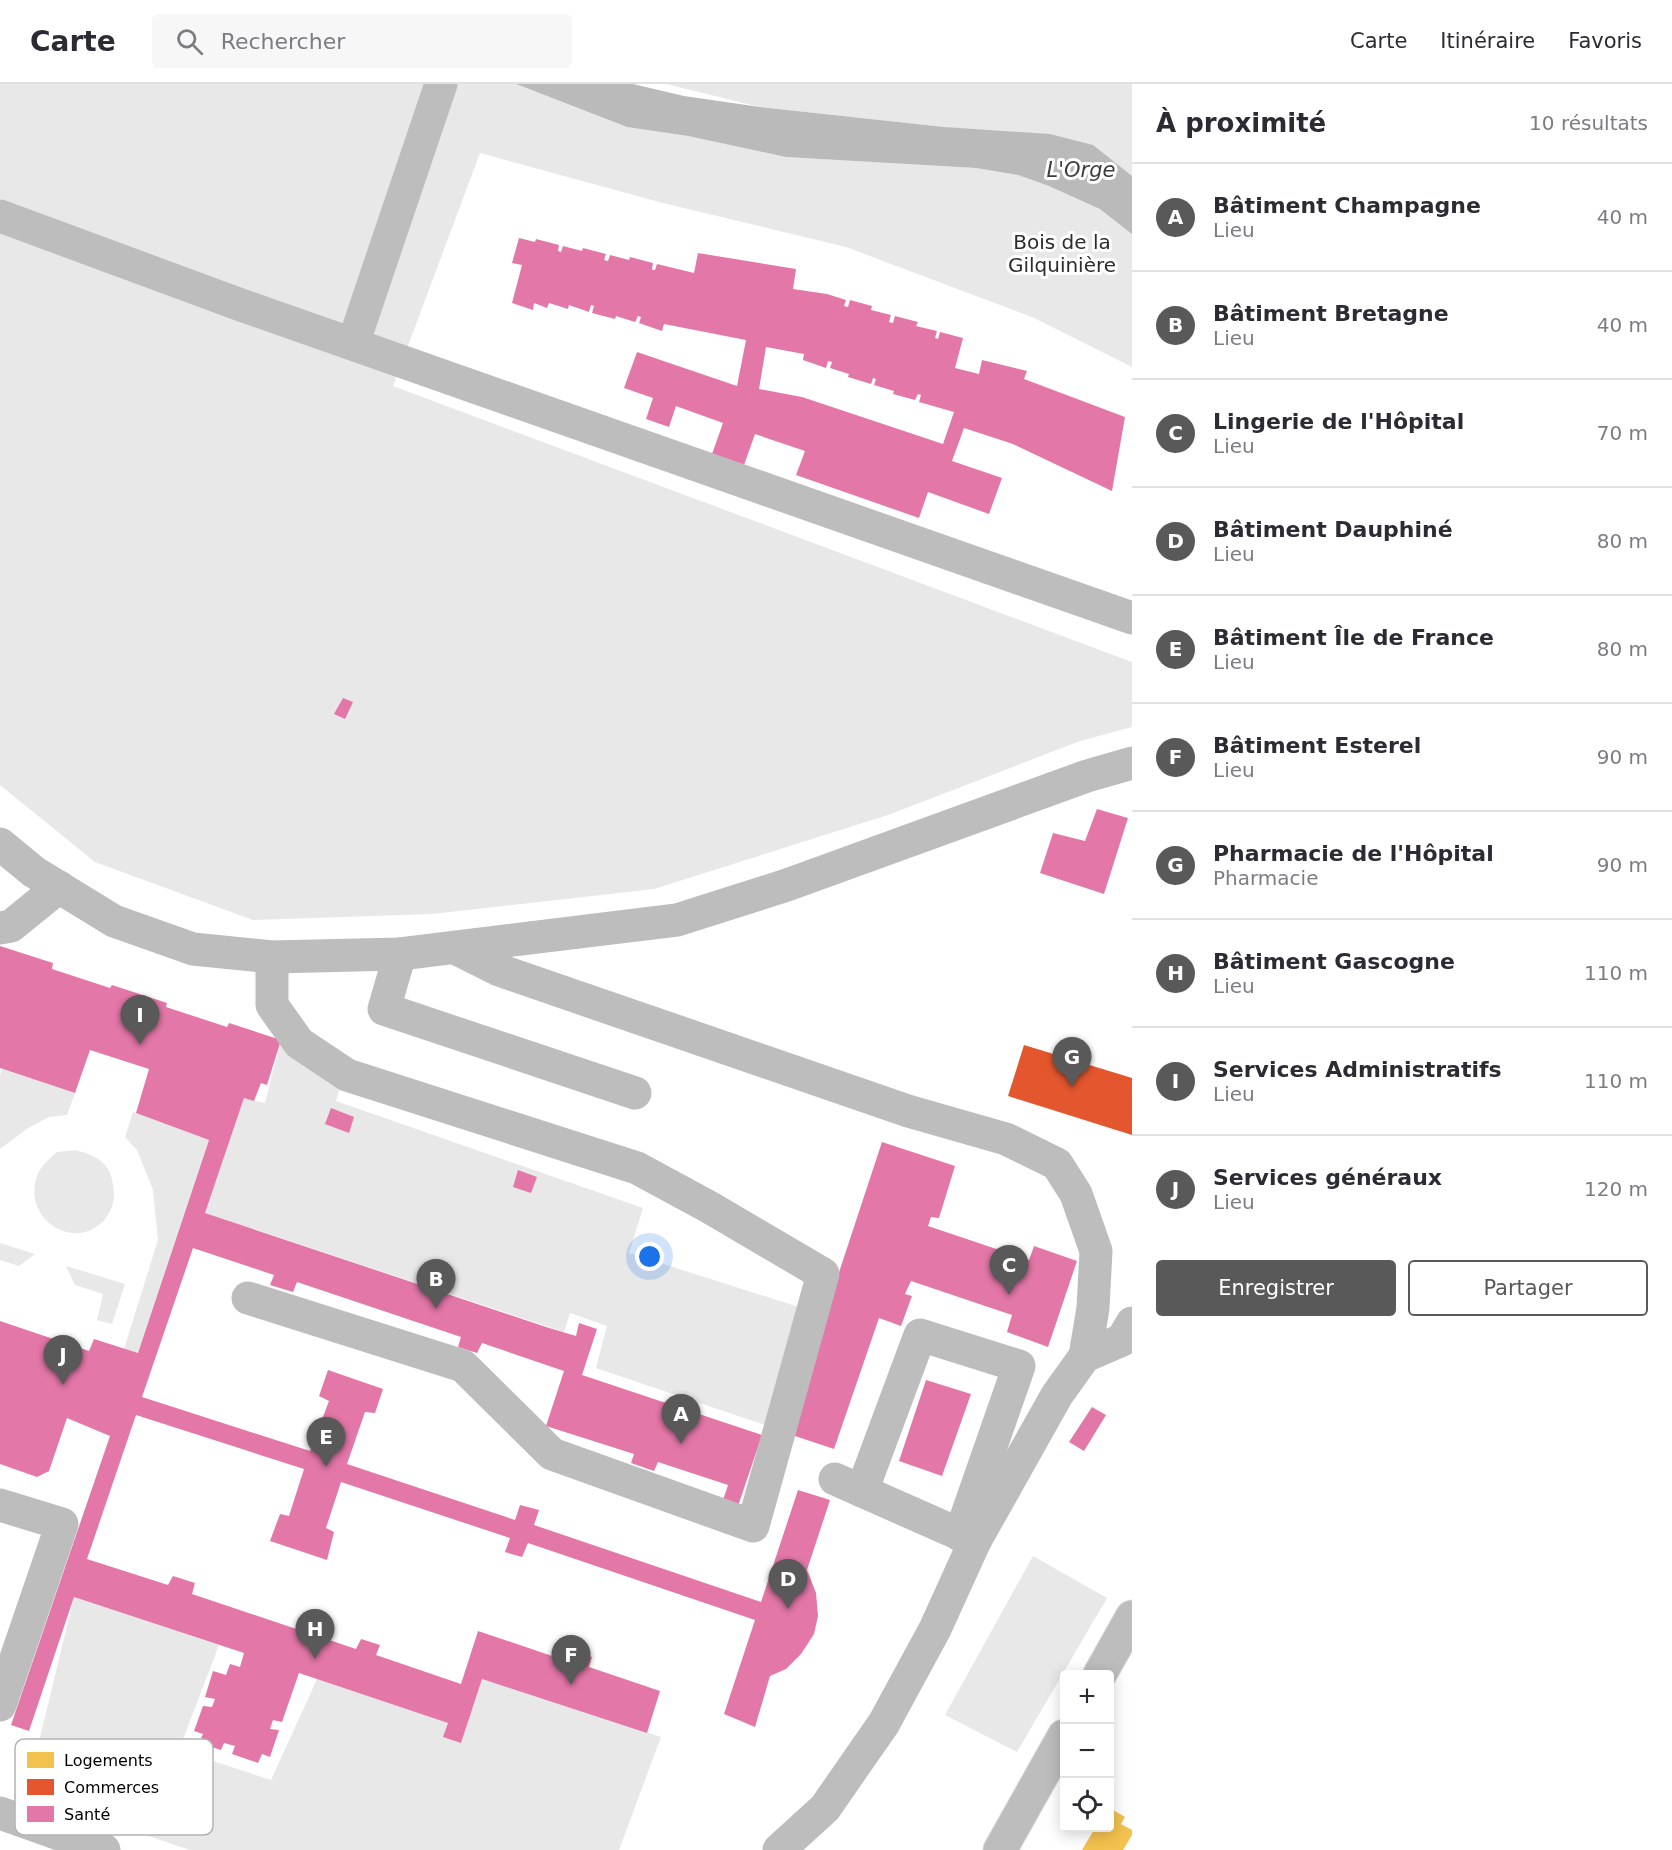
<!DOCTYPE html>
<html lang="fr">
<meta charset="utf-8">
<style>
body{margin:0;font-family:"DejaVu Sans",sans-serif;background:#f7f7f7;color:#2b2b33}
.controls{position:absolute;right:18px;bottom:18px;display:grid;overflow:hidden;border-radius:6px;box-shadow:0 3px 15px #0003}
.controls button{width:54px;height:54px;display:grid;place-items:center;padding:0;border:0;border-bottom:2px solid #e1e1e2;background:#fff;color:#2b2b33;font:30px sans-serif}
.you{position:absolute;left:650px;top:1173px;width:21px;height:21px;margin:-15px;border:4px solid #fff;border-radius:50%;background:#1a73e8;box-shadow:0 0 0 9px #1a73e833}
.badge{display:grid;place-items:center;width:39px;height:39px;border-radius:50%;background:#595959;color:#fff;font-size:20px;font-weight:700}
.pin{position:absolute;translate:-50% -50px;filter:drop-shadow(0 2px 3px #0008)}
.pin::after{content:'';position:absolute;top:32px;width:21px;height:18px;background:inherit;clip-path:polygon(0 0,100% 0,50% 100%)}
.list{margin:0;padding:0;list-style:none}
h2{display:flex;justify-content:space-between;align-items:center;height:78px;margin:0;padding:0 24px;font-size:26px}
h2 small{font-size:20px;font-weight:400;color:#7c7c81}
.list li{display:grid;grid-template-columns:39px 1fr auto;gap:18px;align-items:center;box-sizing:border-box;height:108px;padding:0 24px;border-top:2px solid #e1e1e2}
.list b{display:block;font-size:22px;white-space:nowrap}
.list p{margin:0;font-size:20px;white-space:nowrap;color:#7c7c81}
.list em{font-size:20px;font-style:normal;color:#7c7c81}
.actions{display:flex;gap:12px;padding:18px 24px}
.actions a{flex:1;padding:14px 0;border:2px solid #595959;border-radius:6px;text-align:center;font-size:21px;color:#595959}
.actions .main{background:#595959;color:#fff}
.icon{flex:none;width:33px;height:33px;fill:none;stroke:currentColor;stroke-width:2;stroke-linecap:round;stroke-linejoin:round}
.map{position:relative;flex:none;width:1132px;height:1766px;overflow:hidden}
header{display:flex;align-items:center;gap:36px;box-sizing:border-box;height:84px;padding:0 30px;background:#fff;border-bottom:2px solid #e1e1e2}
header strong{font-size:28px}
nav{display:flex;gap:33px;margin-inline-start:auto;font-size:21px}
.search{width:420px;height:54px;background:#f7f7f7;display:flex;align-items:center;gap:15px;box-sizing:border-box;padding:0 21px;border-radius:6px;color:#7c7c81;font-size:22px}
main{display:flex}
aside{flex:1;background:#fff}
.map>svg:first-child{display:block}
</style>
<header>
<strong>Carte</strong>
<div class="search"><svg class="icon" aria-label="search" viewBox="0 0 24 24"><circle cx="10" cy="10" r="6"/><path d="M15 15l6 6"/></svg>Rechercher</div>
<nav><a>Carte</a><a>Itinéraire</a><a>Favoris</a></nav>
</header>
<main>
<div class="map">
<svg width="1132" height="1766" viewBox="0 0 1132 1766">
<rect width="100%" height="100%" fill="#fff"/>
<g fill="#e8e8e8">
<path d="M0 0H516L627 43 688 52 787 73 976 84 1018 91 1049 102 1102 69 944 43 760 23 666 0H1132V283L1032 233 846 163 663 119 480 69 393 302 1132 578V643L1080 657 888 731 654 805 432 830 253 836 95 778 0 701Z"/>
<path d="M281 956 341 1001 336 1017 643 1124 629 1169 808 1226 774 1344 596 1284 607 1242 570 1229 564 1248 205 1129 244 1014 265 1019Z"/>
<path d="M2 985 75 1009 67 1031 49 1033 28 1044 0 1065V992Z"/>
<path d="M133 1028 209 1056 138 1269 124 1265 158 1156 153 1106 137 1066 125 1053Z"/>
<path d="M75 1066C95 1071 110 1078 113 1100 115 1112 114 1121 108 1131 80 1172 21 1137 37 1092 40 1083 50 1074 57 1068Z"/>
<path d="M0 1159 35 1170 19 1182 0 1176Z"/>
<path d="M66 1182 125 1200 112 1240 97 1236 103 1210 75 1201Z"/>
<path d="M1033 1472 1107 1514 1017 1668 945 1631Z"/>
<path d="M74 1513 219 1561 179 1666 271 1696 317 1595 448 1639 461 1658 482 1595 661 1653 619 1766H190L26 1711Z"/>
</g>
<path fill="#bababa" d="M516 0H633L684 12 760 23 944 43 1050 50 1093 61 1132 92V150L1100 125 1049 102 1018 91 976 84 786 73 688 52 627 43Z"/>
<path fill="#f2c14e" d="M1110 1724 1125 1733 1121 1740 1132 1746V1751L1123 1766H1082L1095 1744H1110Z"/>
<path fill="#e4572e" d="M1024 961 1132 994V1051L1008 1012Z"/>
<g fill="#e377a8" fill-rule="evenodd">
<path d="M519 154 535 158 536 155 559 161 558 167 561 168 563 162 582 167 583 164 606 170 604 176 608 177 610 171 629 176 630 173 653 179 652 186H655L657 180 694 189 698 169 796 185 793 205 827 210 846 216 844 222 848 223 850 216 872 222 871 226 891 231 889 238 893 239 895 232 918 238 916 242 937 247 935 254 938 255 940 248 963 254 955 284 979 290 982 276 1027 287 1024 295 1125 333 1112 407 1013 360 964 344 952 377 1002 394 989 430 928 408 919 434 796 391 805 367 755 350 744 381 712 370 723 339 676 322 669 343 646 335 653 314 624 304 637 268 737 302 746 256 664 240 662 247 639 239 641 233 638 232 635 238 616 232 615 235 592 229 594 222 591 221 589 228 569 221 568 225 549 219 547 224 534 219 533 226 512 219 522 181 512 179ZM766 263 804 270 803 276 826 284 828 277 832 278 830 284 849 290 848 293 871 300 873 294 876 295 874 301 894 307 893 310 915 316 918 310 921 311 919 318 954 328 943 360 802 313 759 305Z"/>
<path d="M343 614 353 618 345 635 334 630Z"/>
<path d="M1097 725 1128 734 1104 810 1040 789 1053 749 1085 757Z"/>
<path d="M0 862 53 879 52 885 110 904 112 901 167 919 166 923 227 943 229 939 281 956 267 1001 261 999 254 1017 244 1014 205 1129 546 1243 576 1252 579 1239 597 1245 582 1291 762 1351 738 1422 723 1416 728 1401 658 1378 654 1387 631 1379 634 1370 546 1342 564 1287 482 1259 477 1269 458 1263 461 1253 297 1198 293 1208 270 1201 274 1191 193 1164 142 1313 310 1367 329 1317 319 1312 328 1286 383 1305 375 1329 365 1328 347 1380 515 1436 520 1421 539 1426 534 1441 761 1518 798 1406 830 1416 807 1486 816 1509 818 1532 814 1550 801 1570 786 1585 770 1592 755 1643 724 1630 755 1536 528 1459 522 1473 505 1468 510 1454 341 1398 326 1444 334 1448 327 1476 270 1457 280 1430 289 1432 304 1385 136 1331 87 1475 168 1501 173 1492 195 1499 192 1510 356 1565 361 1555 380 1561 376 1571 461 1600 478 1547 564 1576 568 1566 592 1573 589 1583 660 1607 647 1649 482 1595 461 1659 443 1653 448 1639 299 1589 282 1638 273 1636 270 1645 279 1646 270 1673 262 1670 258 1679 232 1670 235 1662 224 1659 221 1666 199 1659 203 1650 194 1647 203 1622 212 1623 215 1615 205 1613 213 1587 226 1591 230 1580 240 1583 244 1569 74 1513 29 1647 11 1641 110 1352 67 1334 49 1387 37 1393 0 1380V1237L89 1267 94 1255 138 1269 209 1056 136 1029 149 985 90 966 75 1009 0 984Z"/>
<path d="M331 1024 354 1033 349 1049 325 1040Z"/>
<path d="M882 1058 955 1082 939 1134 931 1133 928 1142 1029 1176 1034 1162 1077 1177 1048 1263 1007 1248 1012 1231 911 1197 905 1210 912 1212 901 1242 879 1234 834 1365 786 1349Z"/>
<path d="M518 1086 537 1093 531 1109 513 1103Z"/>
<path d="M926 1296 971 1310 942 1392 899 1377Z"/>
<path d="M1092 1323 1106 1331 1084 1367 1069 1358Z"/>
</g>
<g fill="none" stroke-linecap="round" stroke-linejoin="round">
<defs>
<g id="major">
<path d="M1100 1590 1132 1533"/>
<path d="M1000 1766 1064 1652"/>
</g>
</defs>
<use href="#major" stroke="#dbdbdb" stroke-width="35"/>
<g stroke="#bdbdbd" stroke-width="33">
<path d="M0 132 241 221 1132 534"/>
<path d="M353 260 441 0"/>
<path d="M0 760 34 788 114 837 193 865 272 873 400 870 677 836 787 801 1087 692 1132 679"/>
<path d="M0 844 11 842 59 803"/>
<path d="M455 864 499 886 908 1027 1006 1055 1057 1080 1076 1110 1096 1167 1093 1224 1085 1272"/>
<path d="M400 870 384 925 635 1009"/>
<path d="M248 1214 463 1282 552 1370 753 1442 823 1190 709 1123 637 1084 347 991 299 959 272 921V873"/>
<path d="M835 1395 975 1457"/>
<path d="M862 1407 920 1251 1019 1282 960 1451"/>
<path d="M0 1421 62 1440 0 1621"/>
<path d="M0 1729 104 1766"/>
<path d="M779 1766 825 1724 884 1639 935 1545 975 1457 1057 1311 1085 1272 1122 1256 1132 1239"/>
</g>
<use href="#major" stroke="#bdbdbd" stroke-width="33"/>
</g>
<g text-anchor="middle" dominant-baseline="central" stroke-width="6" stroke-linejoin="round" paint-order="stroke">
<g font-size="20" fill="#2c2c2c" stroke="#fff">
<text x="1062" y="158">Bois de la<tspan x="1062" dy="23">Gilquinière</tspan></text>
</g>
<g font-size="21" font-style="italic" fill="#3d3d3d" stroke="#fff">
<text x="1081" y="86">L'Orge</text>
</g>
</g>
<rect x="15" y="1655" width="198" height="96" rx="9" fill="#fff" stroke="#b2b2b2" stroke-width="1.5"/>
<rect x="27" y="1668" width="27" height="16" fill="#f2c14e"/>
<rect x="27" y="1695" width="27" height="16" fill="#e4572e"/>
<rect x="27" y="1722" width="27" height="16" fill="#e377a8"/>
<g font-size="16" fill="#000">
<text x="64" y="1682">Logements</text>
<text x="64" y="1709">Commerces</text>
<text x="64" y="1736">Santé</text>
</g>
</svg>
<div class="controls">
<button>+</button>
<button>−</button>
<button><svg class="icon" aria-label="locate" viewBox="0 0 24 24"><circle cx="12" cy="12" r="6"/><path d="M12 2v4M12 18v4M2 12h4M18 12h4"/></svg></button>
</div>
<div class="you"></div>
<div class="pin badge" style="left:681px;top:1360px">A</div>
<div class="pin badge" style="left:436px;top:1225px">B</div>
<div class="pin badge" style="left:1009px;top:1211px">C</div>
<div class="pin badge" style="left:788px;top:1525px">D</div>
<div class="pin badge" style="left:326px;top:1383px">E</div>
<div class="pin badge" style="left:571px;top:1601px">F</div>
<div class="pin badge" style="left:1072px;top:1003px">G</div>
<div class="pin badge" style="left:315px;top:1575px">H</div>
<div class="pin badge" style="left:140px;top:961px">I</div>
<div class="pin badge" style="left:63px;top:1301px">J</div>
</div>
<aside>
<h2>À proximité<small>10 résultats</small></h2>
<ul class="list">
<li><span class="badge">A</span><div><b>Bâtiment Champagne</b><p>Lieu</p></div><em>40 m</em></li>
<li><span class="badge">B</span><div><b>Bâtiment Bretagne</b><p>Lieu</p></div><em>40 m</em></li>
<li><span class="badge">C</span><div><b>Lingerie de l'Hôpital</b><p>Lieu</p></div><em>70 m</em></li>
<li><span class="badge">D</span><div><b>Bâtiment Dauphiné</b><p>Lieu</p></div><em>80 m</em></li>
<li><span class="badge">E</span><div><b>Bâtiment Île de France</b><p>Lieu</p></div><em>80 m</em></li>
<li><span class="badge">F</span><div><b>Bâtiment Esterel</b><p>Lieu</p></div><em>90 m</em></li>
<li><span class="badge">G</span><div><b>Pharmacie de l'Hôpital</b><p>Pharmacie</p></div><em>90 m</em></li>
<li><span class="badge">H</span><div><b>Bâtiment Gascogne</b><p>Lieu</p></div><em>110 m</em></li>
<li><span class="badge">I</span><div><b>Services Administratifs</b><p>Lieu</p></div><em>110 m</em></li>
<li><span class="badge">J</span><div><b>Services généraux</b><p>Lieu</p></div><em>120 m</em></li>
</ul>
<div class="actions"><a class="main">Enregistrer</a><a>Partager</a></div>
</aside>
</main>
